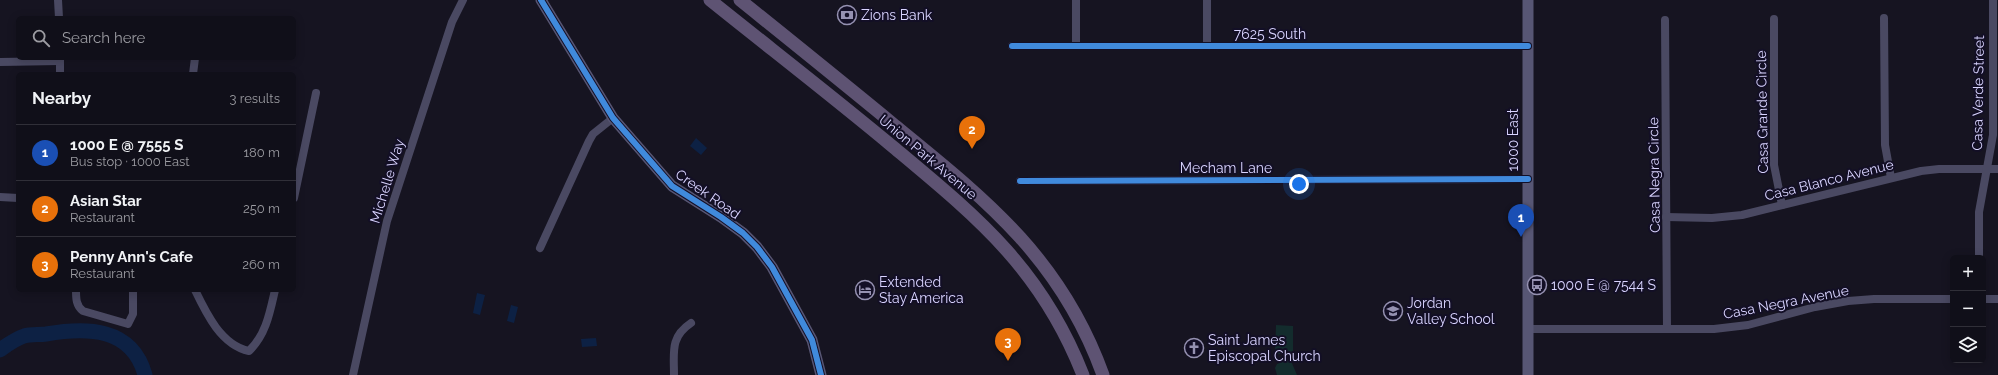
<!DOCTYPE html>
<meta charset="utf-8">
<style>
body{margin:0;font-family:Raleway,sans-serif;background:#191822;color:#f1f3f6}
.controls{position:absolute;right:12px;bottom:12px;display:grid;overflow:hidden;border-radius:6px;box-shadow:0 2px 10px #0003}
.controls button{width:36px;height:36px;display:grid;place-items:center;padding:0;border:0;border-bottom:1px solid #302f38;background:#100f19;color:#f1f3f6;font:20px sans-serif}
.you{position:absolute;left:1299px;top:184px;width:14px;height:14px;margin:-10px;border:3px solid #fff;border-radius:50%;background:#1a73e8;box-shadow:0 0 0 6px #1a73e833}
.badge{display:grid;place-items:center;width:26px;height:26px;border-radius:50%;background:#9591b1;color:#fff;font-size:13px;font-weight:700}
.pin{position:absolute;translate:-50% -33px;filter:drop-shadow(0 1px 2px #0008)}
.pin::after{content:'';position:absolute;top:21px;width:14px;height:12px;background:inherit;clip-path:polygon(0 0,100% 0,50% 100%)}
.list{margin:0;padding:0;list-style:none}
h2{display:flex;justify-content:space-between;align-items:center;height:52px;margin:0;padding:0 16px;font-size:17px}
h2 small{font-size:13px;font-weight:400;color:#9c9ca2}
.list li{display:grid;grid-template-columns:26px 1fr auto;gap:12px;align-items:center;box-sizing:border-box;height:56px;padding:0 16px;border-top:1px solid #302f38}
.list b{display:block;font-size:15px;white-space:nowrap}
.list p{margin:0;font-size:13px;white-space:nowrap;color:#9c9ca2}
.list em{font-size:13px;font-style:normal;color:#9c9ca2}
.icon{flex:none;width:22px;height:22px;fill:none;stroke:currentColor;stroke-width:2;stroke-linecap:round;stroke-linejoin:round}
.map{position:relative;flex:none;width:1998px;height:375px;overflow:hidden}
.search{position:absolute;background:#100f19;box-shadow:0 2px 10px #0003;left:16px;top:16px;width:280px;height:44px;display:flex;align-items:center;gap:10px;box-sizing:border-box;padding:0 14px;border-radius:6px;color:#9c9ca2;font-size:15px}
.panel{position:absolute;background:#100f19;box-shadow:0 2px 10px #0003;left:16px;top:72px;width:280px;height:220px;border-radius:6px}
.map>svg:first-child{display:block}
</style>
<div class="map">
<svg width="1998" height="375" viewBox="0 0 1998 375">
<rect width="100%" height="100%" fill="#161421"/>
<g fill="#132c2d">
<path d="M1276 325 1293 326V354H1275Z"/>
<path d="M1288 360 1291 361 1297 375H1277L1275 368 1277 364Z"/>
</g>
<g fill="#0d2144">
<path d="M696 138 707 148 701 155 690 146Z"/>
<path d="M477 293 485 295 480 315 473 313Z"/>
<path d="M511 305 518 307 514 323 507 321Z"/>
<path d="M596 338 597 346 582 347 581 339Z"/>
</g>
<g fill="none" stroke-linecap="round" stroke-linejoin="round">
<path stroke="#0d2144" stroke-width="15" d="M0 350C7 345 15 339 24 336 31 334 39 335 46 334 86 327 132 327 145 375"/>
<g stroke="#4a4962" stroke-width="8">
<path d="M58 0 59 18"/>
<path d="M1884 18 1885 145 1891 178"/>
<path d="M1774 19V165L1782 205"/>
<path d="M1665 20 1667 329"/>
<path d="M1012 46H1528"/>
<path d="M1076 46V0"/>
<path d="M1207 46V0"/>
<path d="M60 58V74"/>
<path d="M0 62 60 61"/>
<path d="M193 74 195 58"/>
<path d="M1020 181 1528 179"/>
<path d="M0 197 18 198"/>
<path d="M294 198 316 93"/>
<path d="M1666 217 1712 218 1742 215 1921 171 1939 169H1998"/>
<path d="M540 248 589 141 593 134 613 118"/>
<path d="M1979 258V212L1993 135V0"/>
<path d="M76 290C76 298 76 306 83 311L128 324 133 314V290"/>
<path d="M195 290C206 313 221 345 249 351 266 335 270 312 275 290"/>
<path d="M1983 299H1998"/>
<path d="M1528 329H1714L1748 325 1815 307 1848 301 1874 299H1953"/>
<path d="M353 375 387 221 452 22 463 0"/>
<path d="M674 375C674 352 670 337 691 323"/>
</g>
<g stroke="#575674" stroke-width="11">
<path d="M541 0 613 118 672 186 721 217 743 233 757 247 772 267 812 340 821 375"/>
<path d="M1528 0V375"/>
</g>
<g stroke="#5e5373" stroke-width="13">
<path d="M710 0C771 49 832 96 892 146 977 217 1041 268 1083 375"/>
<path d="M740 0C791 41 842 82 893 124 985 199 1061 258 1103 375"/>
</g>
<defs>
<g id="cycleway">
<path d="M541 0 613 118 672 186 721 217 743 233 757 247 772 267 812 340 821 375"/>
<path d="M1012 46H1528"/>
<path d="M1020 181 1528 179"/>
</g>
</defs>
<use href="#cycleway" stroke="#130f26" stroke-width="8"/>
<use href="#cycleway" stroke="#408adc" stroke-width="6"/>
</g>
<defs>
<symbol id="bank-ring" viewBox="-11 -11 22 22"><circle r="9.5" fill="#130f26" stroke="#9591b1" stroke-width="1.5"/><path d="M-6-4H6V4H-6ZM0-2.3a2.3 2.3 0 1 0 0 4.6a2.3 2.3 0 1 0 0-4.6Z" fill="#9591b1"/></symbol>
<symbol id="bus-ring" viewBox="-11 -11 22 22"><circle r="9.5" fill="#130f26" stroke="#9591b1" stroke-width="1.5"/><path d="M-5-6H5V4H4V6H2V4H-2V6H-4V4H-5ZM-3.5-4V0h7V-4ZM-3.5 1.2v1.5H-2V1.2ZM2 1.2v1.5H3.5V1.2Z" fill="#9591b1"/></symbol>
<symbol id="hotel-ring" viewBox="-11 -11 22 22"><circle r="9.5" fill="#130f26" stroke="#9591b1" stroke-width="1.5"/><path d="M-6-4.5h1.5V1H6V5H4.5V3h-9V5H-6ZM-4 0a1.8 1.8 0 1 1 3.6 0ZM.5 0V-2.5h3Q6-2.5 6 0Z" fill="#9591b1"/></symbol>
<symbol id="school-ring" viewBox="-11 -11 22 22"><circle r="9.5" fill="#130f26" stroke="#9591b1" stroke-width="1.5"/><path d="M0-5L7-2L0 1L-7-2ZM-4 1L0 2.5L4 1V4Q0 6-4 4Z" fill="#9591b1"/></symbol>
<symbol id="church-ring" viewBox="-11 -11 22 22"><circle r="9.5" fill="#130f26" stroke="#9591b1" stroke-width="1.5"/><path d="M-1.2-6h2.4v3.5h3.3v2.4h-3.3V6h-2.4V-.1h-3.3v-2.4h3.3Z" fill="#9591b1"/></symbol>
</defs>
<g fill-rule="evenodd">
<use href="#bank-ring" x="836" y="4" width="22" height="22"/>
<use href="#bus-ring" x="1526" y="274" width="22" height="22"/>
<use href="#hotel-ring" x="854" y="279" width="22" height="22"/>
<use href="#school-ring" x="1382" y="300" width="22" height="22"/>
<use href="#church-ring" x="1183" y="337" width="22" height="22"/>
</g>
<g text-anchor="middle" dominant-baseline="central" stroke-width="4" stroke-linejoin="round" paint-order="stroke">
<g font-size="14" fill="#d9d4ff" stroke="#130f26" text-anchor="start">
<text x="861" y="15">Zions Bank</text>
<text x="879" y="282">Extended<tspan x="879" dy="16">Stay America</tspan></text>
<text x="1551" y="285">1000 E @ 7544 S</text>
<text x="1407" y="303">Jordan<tspan x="1407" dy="16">Valley School</tspan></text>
<text x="1208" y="340">Saint James<tspan x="1208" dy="16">Episcopal Church</tspan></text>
</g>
<g font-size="14" fill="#d9d4ff" stroke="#130f26">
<text x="1270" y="34">7625 South</text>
<text transform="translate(1978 93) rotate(-89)">Casa Verde Street</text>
<text transform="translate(1762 112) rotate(-91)">Casa Grande Circle</text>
<text transform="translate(1513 140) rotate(-90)">1000 East</text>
<text transform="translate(928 157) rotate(40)">Union Park Avenue</text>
<text x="1226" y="168">Mecham Lane</text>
<text transform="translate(1654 175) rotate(-91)">Casa Negra Circle</text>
<text transform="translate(1829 180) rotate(-14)">Casa Blanco Avenue</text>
<text transform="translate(387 181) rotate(-73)">Michelle Way</text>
<text transform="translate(708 194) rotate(35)">Creek Road</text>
<text transform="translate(1786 302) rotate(-11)">Casa Negra Avenue</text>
</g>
</g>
</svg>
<div class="controls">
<button>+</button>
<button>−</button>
<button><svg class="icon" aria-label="layers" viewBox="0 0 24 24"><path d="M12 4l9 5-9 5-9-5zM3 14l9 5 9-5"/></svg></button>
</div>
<div class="you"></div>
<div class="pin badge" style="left:1521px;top:237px;background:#1a4fb4">1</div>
<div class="pin badge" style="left:972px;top:149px;background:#e8710a">2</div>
<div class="pin badge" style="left:1008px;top:361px;background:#e8710a">3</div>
<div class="search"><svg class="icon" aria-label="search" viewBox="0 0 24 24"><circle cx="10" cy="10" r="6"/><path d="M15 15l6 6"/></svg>Search here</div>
<section class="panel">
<h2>Nearby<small>3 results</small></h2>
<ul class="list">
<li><span class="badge" style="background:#1a4fb4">1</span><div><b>1000 E @ 7555 S</b><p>Bus stop · 1000 East</p></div><em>180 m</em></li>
<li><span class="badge" style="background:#e8710a">2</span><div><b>Asian Star</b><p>Restaurant</p></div><em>250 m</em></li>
<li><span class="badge" style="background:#e8710a">3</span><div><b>Penny Ann's Cafe</b><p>Restaurant</p></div><em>260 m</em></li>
</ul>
</section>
</div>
